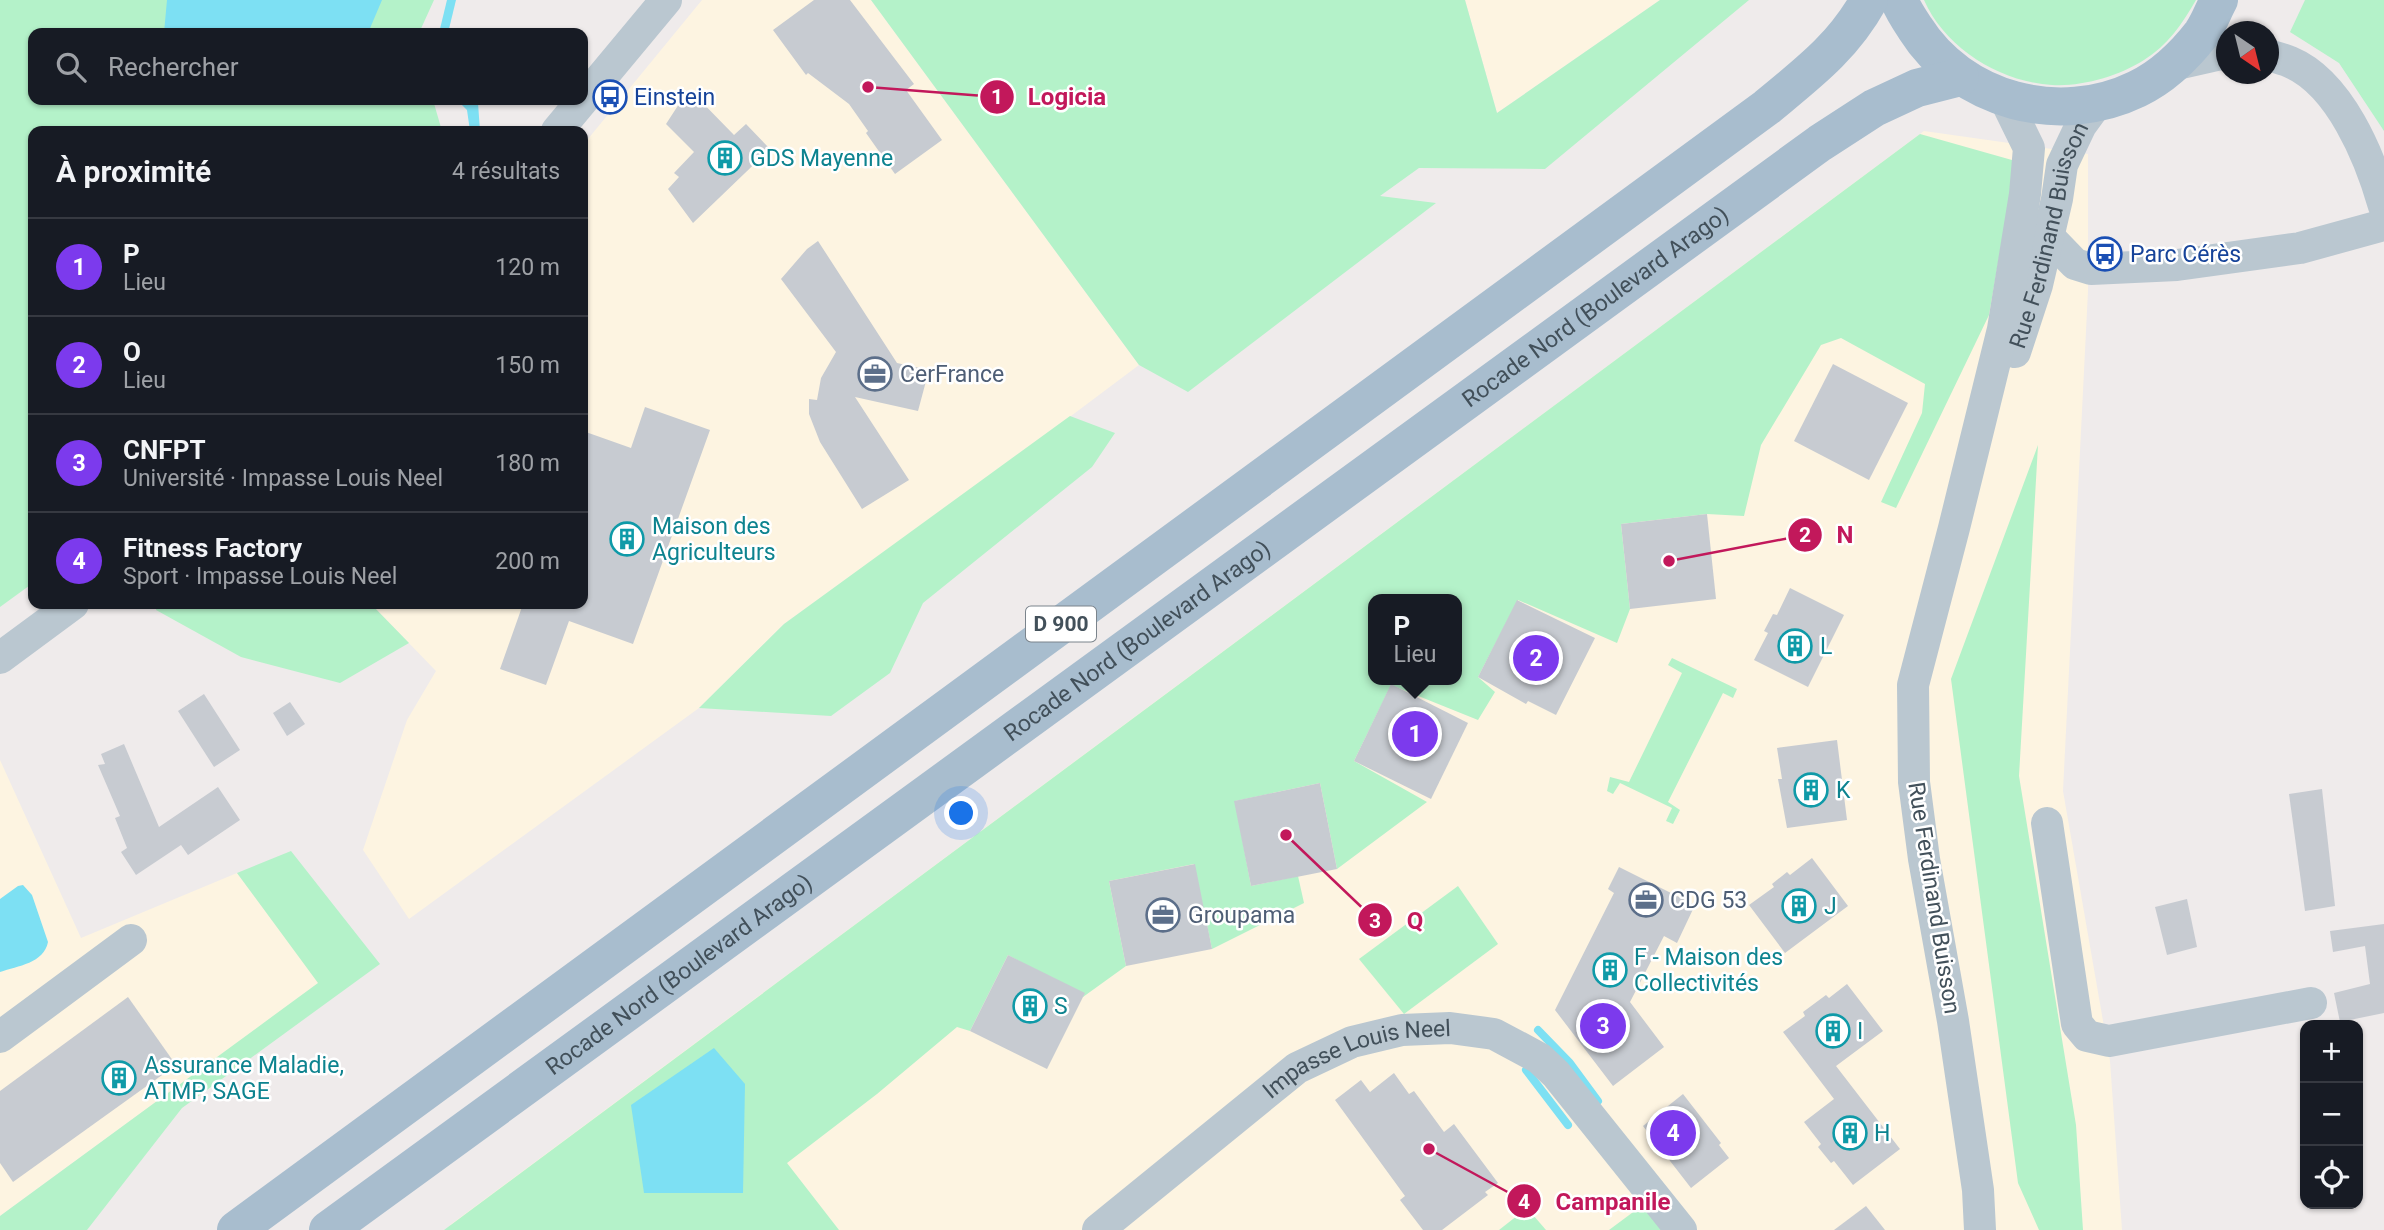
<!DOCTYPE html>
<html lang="fr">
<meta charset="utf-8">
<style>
body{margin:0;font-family:Roboto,sans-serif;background:#20242c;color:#f1f3f6}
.controls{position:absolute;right:21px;bottom:21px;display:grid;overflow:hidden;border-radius:14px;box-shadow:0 2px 5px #0004}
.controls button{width:63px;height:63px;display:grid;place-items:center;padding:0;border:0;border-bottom:2px solid #363941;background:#171b24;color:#f1f3f6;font:35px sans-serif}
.compass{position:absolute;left:2216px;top:21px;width:63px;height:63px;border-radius:50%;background:#171b24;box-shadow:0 2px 5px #0004;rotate:145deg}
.you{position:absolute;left:962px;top:814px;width:24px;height:24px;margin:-18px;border:5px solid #fff;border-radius:50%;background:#1a73e8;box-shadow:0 0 0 10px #1a73e833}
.badge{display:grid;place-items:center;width:46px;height:46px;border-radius:50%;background:#7c3aed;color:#fff;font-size:23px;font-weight:700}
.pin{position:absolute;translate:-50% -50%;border:4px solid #fff;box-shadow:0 2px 7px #0006}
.popup{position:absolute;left:1368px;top:594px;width:94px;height:91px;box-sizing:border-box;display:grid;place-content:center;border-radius:14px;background:#171b24;filter:drop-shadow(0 2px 5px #0005);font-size:23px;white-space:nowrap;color:#9ea1a6}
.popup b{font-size:26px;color:#f1f3f6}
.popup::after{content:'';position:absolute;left:50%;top:100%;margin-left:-14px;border:14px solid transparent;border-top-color:#171b24}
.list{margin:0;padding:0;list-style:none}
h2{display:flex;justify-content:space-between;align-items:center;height:91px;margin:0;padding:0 28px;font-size:30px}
h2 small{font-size:23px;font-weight:400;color:#9ea1a6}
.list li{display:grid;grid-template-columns:46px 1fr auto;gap:21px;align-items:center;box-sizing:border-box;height:98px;padding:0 28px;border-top:2px solid #363941}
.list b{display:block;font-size:26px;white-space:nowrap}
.list p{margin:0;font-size:23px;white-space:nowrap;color:#9ea1a6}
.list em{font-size:23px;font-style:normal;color:#9ea1a6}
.icon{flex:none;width:38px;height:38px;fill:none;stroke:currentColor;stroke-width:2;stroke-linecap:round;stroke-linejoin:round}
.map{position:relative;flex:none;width:2384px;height:1230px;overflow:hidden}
.search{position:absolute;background:#171b24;box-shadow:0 2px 5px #0004;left:28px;top:28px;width:560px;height:77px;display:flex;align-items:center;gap:18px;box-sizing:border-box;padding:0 24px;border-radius:14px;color:#9ea1a6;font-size:26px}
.panel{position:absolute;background:#171b24;box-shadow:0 2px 5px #0004;left:28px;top:126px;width:560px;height:483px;border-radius:14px}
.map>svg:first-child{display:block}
</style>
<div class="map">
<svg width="2384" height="1230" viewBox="0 0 2384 1230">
<rect width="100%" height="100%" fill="#efebeb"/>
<g fill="#fdf4e1" fill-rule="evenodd">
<path d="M702 0H871L1139 365 1035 443 784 624 699 708 409 919 363 850 407 720 436 671 371 604H583V145Z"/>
<path d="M1465 0H1660L1497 113Z"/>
<path d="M1924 131 2088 154V291L2063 791 2110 1061 2122 1230H453L450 1225ZM1373 599H1457V680H1373Z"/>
<path d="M0 760 81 938 237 873 319 983 0 1216Z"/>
</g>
<g fill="#b4f2c9" fill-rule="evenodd">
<path d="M0 0H434L419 33H33V100H433L442 131H33V583L0 607Z"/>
<path d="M871 0H1465L1497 113 1660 0H1749L1545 169 1419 168 1380 196 1436 203 1188 392 1139 365Z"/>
<path d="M1924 0H2196C2183 23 2167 46 2144 60 2119 76 2081 87 2052 85 2000 82 1945 48 1924 0Z"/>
<path d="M2305 0H2384V131L2339 63 2290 32Z"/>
<path d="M1920 134 2019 162 2010 194 1989 315 1896 508 1881 502 1922 413 1925 384 1841 338 1821 345 1761 445 1744 516 1707 514 1621 524 1630 609 1617 643 1518 600 1478 677 1495 692 1478 720 1391 685 1354 761 1427 802 1337 869 1320 783 1235 801 1251 886 1298 876 1304 903 1212 949 1194 864 1109 881 1126 966 1083 997 1008 955 970 1031 957 1027 877 1094 787 1163 839 1230H444ZM1373 599H1457V680H1373Z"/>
<path d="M1070 416 1115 433 1092 467 923 603 890 673 831 716 699 708 784 624Z"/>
<path d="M2038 445 2019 776 2076 1125 2083 1230H2039L2018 1183 1951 679Z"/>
<path d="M158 604H371L409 643 340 683 241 657 156 610Z"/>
<path d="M1672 658 1737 689 1733 698 1723 693 1668 802 1680 810 1673 824 1666 821 1672 808 1620 783 1613 794 1607 791 1610 777 1629 782 1682 673 1668 665Z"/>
<path d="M291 851 380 964 182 1108 87 1230H0V1216L318 983 237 873Z"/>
<path d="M1458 886 1498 944 1404 1014 1359 959Z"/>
<path d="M1644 1204 1664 1230H1609Z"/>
<path d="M1527 1208 1546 1230H1499Z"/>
</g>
<g fill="#7de0f3">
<path d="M167 0H382L368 33H164Z"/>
<path d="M447 0H456L448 33H439Z"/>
<path d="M457 100H474L478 103 480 131H470L467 110Z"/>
<path d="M23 885 32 895 48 942C44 963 18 966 0 972V899L18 886Z"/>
<path d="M714 1048 745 1084 743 1193H644L631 1105Z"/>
</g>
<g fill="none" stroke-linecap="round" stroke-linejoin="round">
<g stroke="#7de0f3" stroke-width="8">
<path d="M1538 1030 1570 1063 1598 1101"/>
<path d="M1526 1070 1568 1125"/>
</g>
</g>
<g fill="#c7cbd1">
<path d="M814 0H850L914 84 906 90 942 140 895 174 866 133 868 131 849 104 808 73 806 75 773 30Z"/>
<path d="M691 91 734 135 746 124 770 149 693 223 668 189 679 177 674 173 694 152 666 124 679 104Z"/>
<path d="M818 241 897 363 929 370 918 411 855 397 909 480 862 509 820 442 809 414V399L817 400 821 378 836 352 781 279 807 249Z"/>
<path d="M1833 364 1908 403 1869 480 1794 441Z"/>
<path d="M645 407 710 430 633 644 569 621 546 685 500 669 523 604H583V431L631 448Z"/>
<path d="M1707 514 1716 599 1630 609 1621 524Z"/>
<path d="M1790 588 1844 615 1808 687 1754 660 1768 633 1764 631 1773 614 1777 615Z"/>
<path d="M1517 600 1595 638 1556 715 1528 701 1526 704 1478 677Z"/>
<path d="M1391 684 1468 723 1431 799 1354 761Z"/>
<path d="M204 694 240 750 214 767 178 711Z"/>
<path d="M290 702 305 724 287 736 273 713Z"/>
<path d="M1837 740 1847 820 1787 828 1778 779H1782L1777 748Z"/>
<path d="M124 744 159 827 218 787 240 820 188 855 181 845 136 875 121 852 127 848 115 818 120 816 98 765 105 764 101 754Z"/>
<path d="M1320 783 1337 869 1251 886 1234 801Z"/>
<path d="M2322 789 2335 906 2305 911 2289 794Z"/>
<path d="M1812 858 1848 906 1785 953 1749 905 1774 887 1772 884 1787 872 1790 875Z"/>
<path d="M1195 864 1212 949 1126 966 1109 881Z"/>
<path d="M1619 867 1695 905 1677 943 1664 936 1630 1002 1664 1047 1613 1086 1555 1010 1614 893 1608 889Z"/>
<path d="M2187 899 2197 947 2167 955 2155 907Z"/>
<path d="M2384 924V1013L2340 1022 2334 993 2370 984 2365 946 2333 952 2330 931Z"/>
<path d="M1008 955 1085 993 1047 1069 970 1031Z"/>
<path d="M1847 984 1883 1031 1836 1066 1900 1149 1853 1185 1834 1161 1831 1163 1818 1147 1821 1144 1804 1122 1834 1099 1783 1032 1805 1016 1803 1012 1826 995 1829 998Z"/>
<path d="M128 997 176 1065 13 1182 0 1163V1091Z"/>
<path d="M1394 1073 1409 1094 1414 1091 1444 1132 1454 1124 1498 1183 1485 1192 1488 1195 1442 1230H1423L1400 1200 1405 1196 1335 1100 1361 1080 1370 1092Z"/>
<path d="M1683 1094 1721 1143 1719 1145 1729 1158 1691 1188 1643 1126Z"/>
<path d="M1866 1206 1885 1230H1834Z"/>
</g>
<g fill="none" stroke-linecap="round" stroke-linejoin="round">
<g stroke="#bac7d0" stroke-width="32">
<path d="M2268 55C2275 57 2283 59 2290 62 2340 83 2370 157 2384 206"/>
<path d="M2173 65 2226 53"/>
<path d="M557 131 666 0"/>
<path d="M2048 236 2075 264 2091 269 2177 265 2300 248 2384 225"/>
<path id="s1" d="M2015 352 2037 285 2057 199 2062 165 2081 125 2097 103"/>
<path d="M0 658 73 604"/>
<path d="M2047 823 2077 1024 2087 1036 2109 1041 2311 1003"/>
<path d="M0 1037 131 940"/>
<path id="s2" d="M1098 1230 1297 1068 1352 1042 1402 1030 1450 1028 1494 1034 1539 1058 1556 1074 1681 1230"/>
<path d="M1980 1230 1978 1190 1953 1021 1924 859 1914 782 1913 685 1954 528 2003 329 2025 194 2029 148 2005 99"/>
</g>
<g stroke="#a8bdce" stroke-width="38">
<path d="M1899 0C1903 10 1909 19 1915 28 1961 101 2059 127 2137 89 2162 77 2185 55 2202 33 2209 23 2213 11 2219 0"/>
<path d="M236 1230 1767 107C1808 73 1843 47 1869 0"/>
<path id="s3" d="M328 1230 1820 143 1874 108 1917 88 1960 77"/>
</g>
</g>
<defs>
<symbol id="bus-ring" viewBox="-11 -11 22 22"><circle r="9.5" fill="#fff" stroke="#1a4fb4" stroke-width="1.5"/><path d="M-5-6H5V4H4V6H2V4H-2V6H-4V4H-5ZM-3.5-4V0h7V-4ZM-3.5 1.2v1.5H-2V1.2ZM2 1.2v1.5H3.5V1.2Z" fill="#1a4fb4"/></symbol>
<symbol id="building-ring" viewBox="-11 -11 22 22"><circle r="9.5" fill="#fff" stroke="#0f9aa8" stroke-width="1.5"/><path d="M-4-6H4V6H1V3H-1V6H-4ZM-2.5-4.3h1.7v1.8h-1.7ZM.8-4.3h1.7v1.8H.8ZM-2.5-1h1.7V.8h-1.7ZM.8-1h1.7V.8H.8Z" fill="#0f9aa8"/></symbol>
<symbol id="office-ring" viewBox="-11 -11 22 22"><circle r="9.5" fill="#fff" stroke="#5c6f8a" stroke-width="1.5"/><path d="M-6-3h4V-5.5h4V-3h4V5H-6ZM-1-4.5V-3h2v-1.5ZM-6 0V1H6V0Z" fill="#5c6f8a"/></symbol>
</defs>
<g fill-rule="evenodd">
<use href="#bus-ring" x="591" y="78" width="38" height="38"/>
<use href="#building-ring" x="706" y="139" width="38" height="38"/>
<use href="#bus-ring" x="2086" y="235" width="38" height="38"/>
<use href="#office-ring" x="856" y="355" width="38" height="38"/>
<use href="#building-ring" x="608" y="520" width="38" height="38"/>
<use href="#building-ring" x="1776" y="627" width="38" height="38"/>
<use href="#building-ring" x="1792" y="771" width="38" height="38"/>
<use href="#office-ring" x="1627" y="881" width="38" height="38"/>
<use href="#building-ring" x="1780" y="887" width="38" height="38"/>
<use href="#office-ring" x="1144" y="896" width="38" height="38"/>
<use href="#building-ring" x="1591" y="951" width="38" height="38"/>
<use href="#building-ring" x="1011" y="987" width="38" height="38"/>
<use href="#building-ring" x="1814" y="1012" width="38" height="38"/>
<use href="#building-ring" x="100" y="1059" width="38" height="38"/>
<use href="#building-ring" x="1831" y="1114" width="38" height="38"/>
</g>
<g text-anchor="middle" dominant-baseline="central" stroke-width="5" stroke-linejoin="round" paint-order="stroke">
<rect fill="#fff" stroke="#7b848c" stroke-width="2" x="1026" y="606.5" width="70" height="35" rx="5"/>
<g font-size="21" font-weight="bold" fill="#42505a">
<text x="1061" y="624">D 900</text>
</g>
<g font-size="23" fill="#164399" stroke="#fff" text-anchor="start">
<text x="634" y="97">Einstein</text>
<text x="2130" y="254">Parc Cérès</text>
</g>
<g font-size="23" fill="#0d838f" stroke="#fff" text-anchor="start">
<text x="750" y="158">GDS Mayenne</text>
<text x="652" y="526">Maison des<tspan x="652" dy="26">Agriculteurs</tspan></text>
<text x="1820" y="646">L</text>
<text x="1836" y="790">K</text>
<text x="1824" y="906">J</text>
<text x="1634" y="957">F - Maison des<tspan x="1634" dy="26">Collectivités</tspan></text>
<text x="1054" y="1006">S</text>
<text x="1857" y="1031">I</text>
<text x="144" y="1065">Assurance Maladie,<tspan x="144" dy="26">ATMP, SAGE</tspan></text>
<text x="1874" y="1133">H</text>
</g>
<g font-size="23" fill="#42505a" stroke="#fff">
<text stroke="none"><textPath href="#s1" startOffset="122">Rue Ferdinand Buisson</textPath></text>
<text stroke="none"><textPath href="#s3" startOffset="1568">Rocade Nord (Boulevard Arago)</textPath></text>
<text stroke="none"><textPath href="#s3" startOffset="1001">Rocade Nord (Boulevard Arago)</textPath></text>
<text transform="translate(1934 898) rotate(81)">Rue Ferdinand Buisson</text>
<text stroke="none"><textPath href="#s3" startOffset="434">Rocade Nord (Boulevard Arago)</textPath></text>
<text stroke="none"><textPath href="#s2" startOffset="317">Impasse Louis Neel</textPath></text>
</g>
<g font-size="23" fill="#4e5e75" stroke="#fff" text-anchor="start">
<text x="900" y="374">CerFrance</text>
<text x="1670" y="900">CDG 53</text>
<text x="1188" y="915">Groupama</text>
</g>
</g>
<path fill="none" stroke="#c2185b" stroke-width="2.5" d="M868 87L997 97M1669 561L1805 535M1286 835L1375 920M1429 1149L1524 1201"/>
<g fill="#c2185b" stroke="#fff" stroke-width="2.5">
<circle cx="868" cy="87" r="7"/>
<circle cx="1669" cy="561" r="7"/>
<circle cx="1286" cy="835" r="7"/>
<circle cx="1429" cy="1149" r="7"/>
<circle cx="997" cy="97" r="18"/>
<circle cx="1805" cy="535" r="18"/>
<circle cx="1375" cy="920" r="18"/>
<circle cx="1524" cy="1201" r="18"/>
</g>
<g font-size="21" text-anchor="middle" font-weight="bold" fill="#fff">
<text x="997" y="104">1</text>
<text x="1805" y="542">2</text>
<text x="1375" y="928">3</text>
<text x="1524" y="1209">4</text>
</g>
<g font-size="24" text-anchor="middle" font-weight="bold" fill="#c2185b" stroke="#fff" stroke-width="5" stroke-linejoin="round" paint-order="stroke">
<text x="1067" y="105">Logicia</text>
<text x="1845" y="543">N</text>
<text x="1415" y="929">Q</text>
<text x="1613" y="1210">Campanile</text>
</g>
</svg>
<div class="controls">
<button>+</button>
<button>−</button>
<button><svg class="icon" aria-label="locate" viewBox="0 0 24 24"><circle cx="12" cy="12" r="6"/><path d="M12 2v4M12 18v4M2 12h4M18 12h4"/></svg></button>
</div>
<svg class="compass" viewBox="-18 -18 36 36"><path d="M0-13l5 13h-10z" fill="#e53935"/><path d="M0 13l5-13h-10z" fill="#9ea1a6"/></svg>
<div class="you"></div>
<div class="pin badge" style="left:1415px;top:734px">1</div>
<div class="popup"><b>P</b>Lieu</div>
<div class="pin badge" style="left:1536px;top:658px">2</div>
<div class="pin badge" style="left:1603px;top:1026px">3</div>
<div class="pin badge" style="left:1673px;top:1133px">4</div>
<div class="search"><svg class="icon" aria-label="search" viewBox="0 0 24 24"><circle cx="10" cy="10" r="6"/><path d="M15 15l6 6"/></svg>Rechercher</div>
<section class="panel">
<h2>À proximité<small>4 résultats</small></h2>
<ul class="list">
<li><span class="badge">1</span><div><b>P</b><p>Lieu</p></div><em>120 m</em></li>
<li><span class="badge">2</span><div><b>O</b><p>Lieu</p></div><em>150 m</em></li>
<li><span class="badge">3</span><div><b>CNFPT</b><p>Université · Impasse Louis Neel</p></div><em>180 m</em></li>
<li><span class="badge">4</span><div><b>Fitness Factory</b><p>Sport · Impasse Louis Neel</p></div><em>200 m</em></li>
</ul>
</section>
</div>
